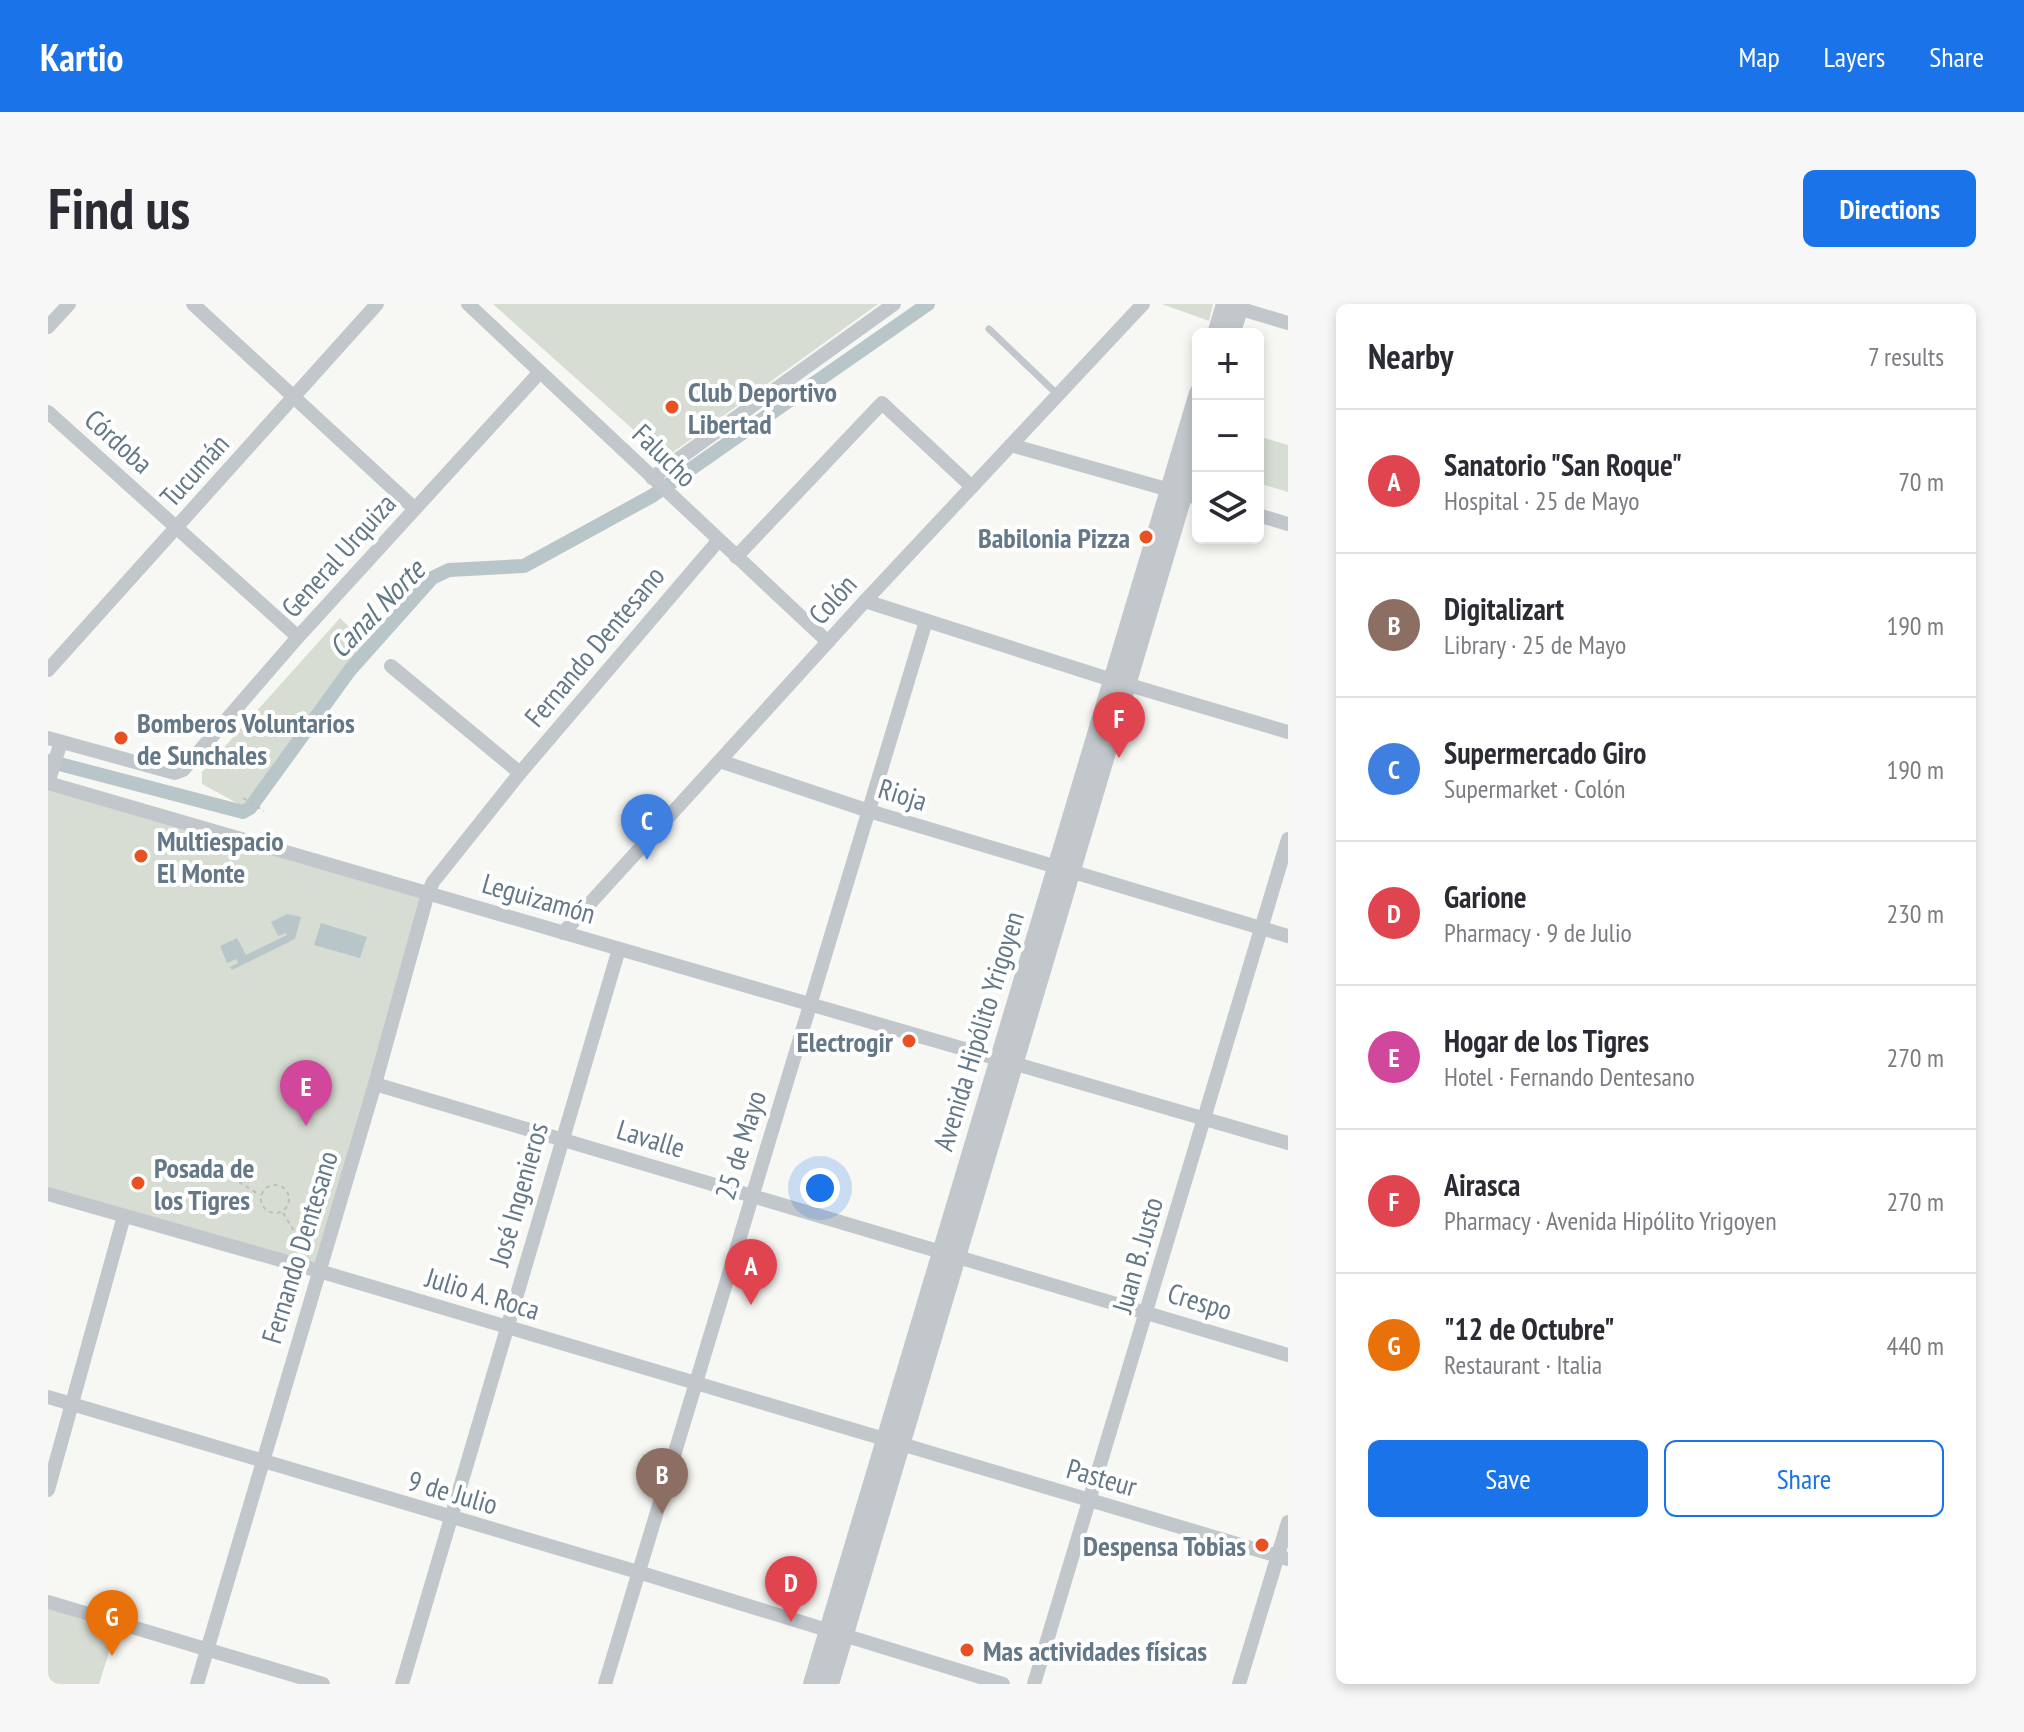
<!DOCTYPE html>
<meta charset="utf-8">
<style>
body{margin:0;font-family:"PT Sans Narrow",sans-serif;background:#f7f7f7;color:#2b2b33}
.controls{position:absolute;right:24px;top:24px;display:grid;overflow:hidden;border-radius:12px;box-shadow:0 4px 12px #0003}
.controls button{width:72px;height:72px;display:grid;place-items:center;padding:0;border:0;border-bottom:2px solid #e1e1e2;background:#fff;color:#2b2b33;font:40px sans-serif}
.you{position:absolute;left:772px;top:884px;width:28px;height:28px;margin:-20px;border:6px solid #fff;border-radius:50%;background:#1a73e8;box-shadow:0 0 0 12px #1a73e833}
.badge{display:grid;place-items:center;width:52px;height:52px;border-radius:50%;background:#1a73e8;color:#fff;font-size:26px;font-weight:700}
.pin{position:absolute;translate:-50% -66px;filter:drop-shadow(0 2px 4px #0008)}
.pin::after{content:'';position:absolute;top:42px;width:28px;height:24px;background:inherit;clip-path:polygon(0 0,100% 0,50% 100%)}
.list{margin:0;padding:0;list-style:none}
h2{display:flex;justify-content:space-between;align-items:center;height:104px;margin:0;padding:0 32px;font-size:34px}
h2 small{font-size:26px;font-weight:400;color:#7c7c81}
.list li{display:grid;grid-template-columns:52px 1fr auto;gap:24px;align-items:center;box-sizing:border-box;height:144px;padding:0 32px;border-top:2px solid #e1e1e2}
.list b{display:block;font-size:30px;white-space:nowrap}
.list p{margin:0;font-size:26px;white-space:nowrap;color:#7c7c81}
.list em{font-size:26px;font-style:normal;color:#7c7c81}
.actions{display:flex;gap:16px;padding:24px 32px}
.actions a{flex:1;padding:18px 0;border:2px solid #1a73e8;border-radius:12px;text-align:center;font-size:28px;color:#1a73e8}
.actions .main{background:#1a73e8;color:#fff}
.icon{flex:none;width:44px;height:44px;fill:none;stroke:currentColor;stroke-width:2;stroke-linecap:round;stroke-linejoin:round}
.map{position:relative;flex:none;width:1240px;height:1380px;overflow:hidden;border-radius:12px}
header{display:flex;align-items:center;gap:48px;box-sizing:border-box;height:112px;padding:0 40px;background:#1a73e8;color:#fff}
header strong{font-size:38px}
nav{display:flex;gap:44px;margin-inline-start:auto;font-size:28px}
.intro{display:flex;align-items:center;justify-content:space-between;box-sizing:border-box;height:192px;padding:0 48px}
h1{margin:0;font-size:56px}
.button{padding:20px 36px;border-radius:12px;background:#1a73e8;color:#fff;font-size:28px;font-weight:700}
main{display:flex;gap:48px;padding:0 48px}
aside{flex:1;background:#fff;border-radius:12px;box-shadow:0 4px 12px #0003}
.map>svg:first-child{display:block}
</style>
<header>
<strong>Kartio</strong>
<nav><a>Map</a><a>Layers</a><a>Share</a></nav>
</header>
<div class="intro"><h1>Find us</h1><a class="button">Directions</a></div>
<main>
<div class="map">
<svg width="1240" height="1380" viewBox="0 0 1240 1380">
<rect width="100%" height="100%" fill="#f7f7f4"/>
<g fill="#d7ddd3">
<path d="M445 0H830L617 154Z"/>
<path d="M1114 0H1165L1161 17Z"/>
<path d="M1213 133 1240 141V188L1210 179V135Z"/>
<path d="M292 314 318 339 198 504 154 480V468Z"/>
<path d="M0 479 380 589 271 967 0 890Z"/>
<path d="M0 1305 68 1326 51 1380H0Z"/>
</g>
<g fill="#b8c5c9">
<path d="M239 610 253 613 247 635 184 666 182 663 190 659 188 655 179 659 172 642 189 634 198 651 239 631 238 629 230 632 223 618Z"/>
<path d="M273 619 319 633 312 654 266 641Z"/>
</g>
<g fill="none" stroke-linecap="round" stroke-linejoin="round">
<path stroke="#b8c5c9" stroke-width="14" d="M0 457 195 508 202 504 302 366 384 274 401 266 476 262 604 192 880 0"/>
<g stroke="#bcbfc2" stroke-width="2" stroke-dasharray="4 4" stroke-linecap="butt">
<path d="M195 494 216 507"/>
<path d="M191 878 212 891"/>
<circle cx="227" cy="895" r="14"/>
<path d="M235 909 261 951"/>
</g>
<path stroke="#c2c7cb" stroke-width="7" d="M941 25 1009 90"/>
<g stroke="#c2c7cb" stroke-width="14">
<path d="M145 0 367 205"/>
<path d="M420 0 780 338"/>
<path d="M1183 2 1240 19"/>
<path d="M0 23 21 0"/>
<path d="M0 108 250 333"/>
<path d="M963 141 1150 194"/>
<path d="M604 174 846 0"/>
<path d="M1210 211 1240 220"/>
<path d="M688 253 834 99 924 183"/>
<path d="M817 297 1064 376 1240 428"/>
<path d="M343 362 472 469"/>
<path d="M0 366 329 0"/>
<path d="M0 434 116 466 127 469 135 466 250 333 492 68"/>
<path d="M672 457 821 507 1240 632"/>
<path d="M0 479 1240 839"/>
<path d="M0 479 13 438"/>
<path d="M515 629 817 297 1095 0"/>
<path d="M327 780 1240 1051"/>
<path d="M0 890 271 967 1240 1255"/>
<path d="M0 1093 590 1268 955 1380"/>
<path d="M0 1186 76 912"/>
<path d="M0 1298 275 1380"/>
<path d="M149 1380 327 780 380 589 385 578 472 469 670 237"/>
<path d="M354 1380 571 645"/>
<path d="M557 1380 878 317"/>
<path d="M986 1380 1240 535"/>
<path d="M1191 1380 1240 1218"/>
</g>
<g stroke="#c2c7cb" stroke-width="18">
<path d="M1168 30 1177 0"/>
<path d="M1183 30 1193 0"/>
<path d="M764 1380 1150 89"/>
<path d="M782 1380 1150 142"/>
</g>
</g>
<g fill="#ea5122" stroke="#fff" stroke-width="3">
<circle cx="624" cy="103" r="8"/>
<circle cx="1098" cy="233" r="8"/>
<circle cx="73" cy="434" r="8"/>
<circle cx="93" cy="552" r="8"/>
<circle cx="861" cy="737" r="8"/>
<circle cx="90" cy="879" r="8"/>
<circle cx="1214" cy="1241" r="8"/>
<circle cx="919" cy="1346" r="8"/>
</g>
<g text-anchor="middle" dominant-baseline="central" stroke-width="8" stroke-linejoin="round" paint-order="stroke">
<g font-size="28" font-weight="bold" fill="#657887" stroke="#fff" text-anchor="start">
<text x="640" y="87">Club Deportivo<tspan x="640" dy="32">Libertad</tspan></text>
<text x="1082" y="233" text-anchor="end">Babilonia Pizza</text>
<text x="89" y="418">Bomberos Voluntarios<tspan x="89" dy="32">de Sunchales</tspan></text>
<text x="109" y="536">Multiespacio<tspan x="109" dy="32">El Monte</tspan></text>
<text x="845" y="737" text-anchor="end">Electrogir</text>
<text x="106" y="863">Posada de<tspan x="106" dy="32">los Tigres</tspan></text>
<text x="1198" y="1241" text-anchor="end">Despensa Tobias</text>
<text x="935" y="1346">Mas actividades físicas</text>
</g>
<g font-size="28" fill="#657887" stroke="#fff">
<text transform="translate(71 137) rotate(42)">Córdoba</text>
<text transform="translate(617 151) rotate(44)">Falucho</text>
<text transform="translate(146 166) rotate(-48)">Tucumán</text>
<text transform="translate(290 251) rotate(-48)">General Urquiza</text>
<text transform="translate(784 295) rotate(-48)">Colón</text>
<text transform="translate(546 342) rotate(-50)">Fernando Dentesano</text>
<text transform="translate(855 490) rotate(17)">Rioja</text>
<text transform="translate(491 594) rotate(16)">Leguizamón</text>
<text transform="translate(930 727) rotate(-73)">Avenida Hipólito Yrigoyen</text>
<text transform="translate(603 834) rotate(17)">Lavalle</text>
<text transform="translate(692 841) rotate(-73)">25 de Mayo</text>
<text transform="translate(470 890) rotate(-74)">José Ingenieros</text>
<text transform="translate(251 943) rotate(-73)">Fernando Dentesano</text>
<text transform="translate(1089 951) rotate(-74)">Juan B. Justo</text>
<text transform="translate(435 989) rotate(17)">Julio A. Roca</text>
<text transform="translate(1152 997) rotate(17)">Crespo</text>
<text transform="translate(1054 1173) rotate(16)">Pasteur</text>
<text transform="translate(405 1188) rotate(16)">9 de Julio</text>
</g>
<g font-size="30" font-style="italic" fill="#617983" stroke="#fff">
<text transform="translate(328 304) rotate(-46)">Canal Norte</text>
</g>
</g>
</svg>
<div class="controls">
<button>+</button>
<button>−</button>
<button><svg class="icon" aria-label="layers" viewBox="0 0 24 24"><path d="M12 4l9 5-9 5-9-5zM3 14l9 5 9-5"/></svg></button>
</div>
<div class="you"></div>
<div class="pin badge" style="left:703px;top:1001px;background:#e0444e">A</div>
<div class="pin badge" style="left:614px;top:1210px;background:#8d6e63">B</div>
<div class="pin badge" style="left:599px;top:556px;background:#3f7fe0">C</div>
<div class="pin badge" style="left:743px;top:1318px;background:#e0444e">D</div>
<div class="pin badge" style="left:258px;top:822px;background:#d1479c">E</div>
<div class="pin badge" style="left:1071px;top:454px;background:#e0444e">F</div>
<div class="pin badge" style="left:64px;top:1352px;background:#e8710a">G</div>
</div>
<aside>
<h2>Nearby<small>7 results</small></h2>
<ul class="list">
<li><span class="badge" style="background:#e0444e">A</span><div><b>Sanatorio &quot;San Roque&quot;</b><p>Hospital · 25 de Mayo</p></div><em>70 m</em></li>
<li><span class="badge" style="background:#8d6e63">B</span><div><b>Digitalizart</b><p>Library · 25 de Mayo</p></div><em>190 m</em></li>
<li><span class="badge" style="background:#3f7fe0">C</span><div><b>Supermercado Giro</b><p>Supermarket · Colón</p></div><em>190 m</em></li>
<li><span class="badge" style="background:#e0444e">D</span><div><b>Garione</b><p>Pharmacy · 9 de Julio</p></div><em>230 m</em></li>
<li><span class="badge" style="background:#d1479c">E</span><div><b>Hogar de los Tigres</b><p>Hotel · Fernando Dentesano</p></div><em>270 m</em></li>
<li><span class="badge" style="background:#e0444e">F</span><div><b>Airasca</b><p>Pharmacy · Avenida Hipólito Yrigoyen</p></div><em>270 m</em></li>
<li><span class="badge" style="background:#e8710a">G</span><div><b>&quot;12 de Octubre&quot;</b><p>Restaurant · Italia</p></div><em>440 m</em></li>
</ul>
<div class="actions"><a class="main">Save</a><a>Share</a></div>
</aside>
</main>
